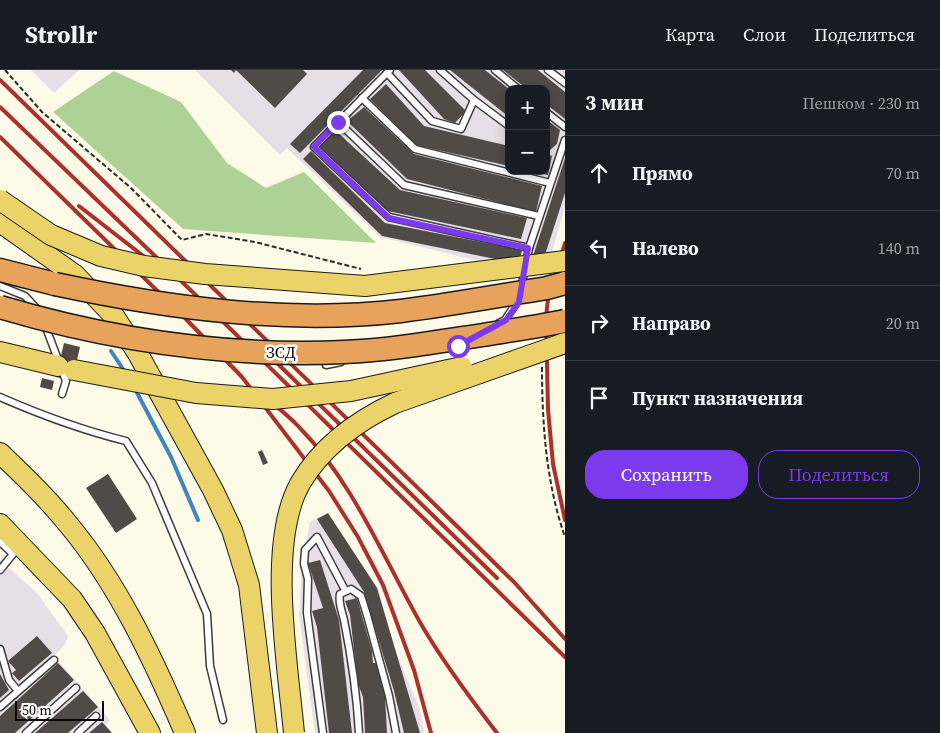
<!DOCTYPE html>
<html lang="ru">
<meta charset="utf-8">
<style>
body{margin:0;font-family:"Source Serif 4",serif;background:#242831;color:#f1f3f6}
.controls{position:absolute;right:15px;top:15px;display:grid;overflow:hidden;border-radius:10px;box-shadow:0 2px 12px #0003}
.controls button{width:45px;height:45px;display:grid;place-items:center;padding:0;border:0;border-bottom:1px solid #363941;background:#171b24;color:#f1f3f6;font:25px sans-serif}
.scale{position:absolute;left:15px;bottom:12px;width:89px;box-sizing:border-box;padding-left:5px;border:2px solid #090909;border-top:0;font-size:14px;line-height:18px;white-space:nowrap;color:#090909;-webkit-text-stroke:4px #fff;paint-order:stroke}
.stop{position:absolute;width:15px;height:15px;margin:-11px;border:4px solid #7c3aed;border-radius:50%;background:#fff}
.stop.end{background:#7c3aed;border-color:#fff;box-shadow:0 1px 5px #0008}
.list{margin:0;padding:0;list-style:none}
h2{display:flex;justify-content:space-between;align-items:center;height:65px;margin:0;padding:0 20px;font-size:21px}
h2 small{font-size:16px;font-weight:400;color:#9ea1a6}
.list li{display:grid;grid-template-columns:32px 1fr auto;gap:15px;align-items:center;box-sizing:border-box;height:75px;padding:0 20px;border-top:1px solid #363941}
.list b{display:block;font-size:19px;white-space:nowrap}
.list em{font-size:16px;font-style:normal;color:#9ea1a6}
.actions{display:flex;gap:10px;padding:15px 20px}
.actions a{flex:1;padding:11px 0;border:1px solid #7c3aed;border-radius:20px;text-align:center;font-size:18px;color:#7c3aed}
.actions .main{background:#7c3aed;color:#fff}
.icon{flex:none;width:28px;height:28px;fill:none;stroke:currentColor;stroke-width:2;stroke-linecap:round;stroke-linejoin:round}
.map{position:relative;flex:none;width:565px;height:663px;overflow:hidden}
header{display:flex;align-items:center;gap:30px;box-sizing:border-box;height:70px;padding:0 25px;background:#171b24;border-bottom:1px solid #363941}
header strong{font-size:24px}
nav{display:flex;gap:28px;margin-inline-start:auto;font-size:18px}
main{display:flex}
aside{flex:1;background:#171b24}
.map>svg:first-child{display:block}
</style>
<header>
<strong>Strollr</strong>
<nav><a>Карта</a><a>Слои</a><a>Поделиться</a></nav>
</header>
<main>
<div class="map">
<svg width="565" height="663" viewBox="0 0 565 663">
<rect width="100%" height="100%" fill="#fdfae8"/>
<g fill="#e8dee8" fill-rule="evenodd">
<path d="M31 0H79L54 23Z"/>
<path d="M195 0H565V136L548 197 495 195 380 167 287 78 280 85ZM509 19H546V101H509Z"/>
<path d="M328 443 378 518 396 582 420 640 424 663H315L299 545 302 497 310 452Z"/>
<path d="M0 490 36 522 68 566 65 574 54 586 110 650 106 655 112 663H0Z"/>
</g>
<path fill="#aed296" d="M114 1 181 32 227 93 266 118 304 102 376 173 183 159 53 42Z"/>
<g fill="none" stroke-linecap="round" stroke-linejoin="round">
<g stroke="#3f85bf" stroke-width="4">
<path d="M111 281 125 302"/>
<path d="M135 319 171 387 198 450"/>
</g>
</g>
<g fill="#514b47">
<path d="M231 0H303L307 4 275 38 236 0 234 3Z"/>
<path d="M363 0H382L300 83 290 74Z"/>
<path d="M399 0H425L466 41 455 53 444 49Z"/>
<path d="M450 0H485L509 19V47Z"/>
<path d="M503 0H538L565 22V49L546 34V19H527Z"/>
<path d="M386 14 424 56 509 76V96L415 75 370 29Z"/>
<path d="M364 37 414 84 542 116 536 142 407 109 347 51Z"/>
<path d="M546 49 560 60 557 74 550 80 546 77Z"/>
<path d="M335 60 400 120 527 148 521 169 383 140 319 78Z"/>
<path d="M311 81 385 153 522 180 520 188 505 191 382 166 303 89Z"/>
<path d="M546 84 552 86 548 105 533 102 546 101Z"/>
<path d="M565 88V123L544 188 532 189Z"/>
<path d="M64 273 80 277 72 311 56 307Z"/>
<path d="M42 308 54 311 52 320 40 317Z"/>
<path d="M262 380 268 393 263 395 258 382Z"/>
<path d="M108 404 137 449 116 463 86 418Z"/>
<path d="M328 443 377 518 420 663H404L394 621 364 522 317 449Z"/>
<path d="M320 490 339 550 352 663H329L317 557 312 541 323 538 308 493Z"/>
<path d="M357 528 372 581 373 593H376L385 626 387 663H365L363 627 358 614 350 545 345 531Z"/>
<path d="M37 566 52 583 19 611 12 603 16 600 8 591Z"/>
<path d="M58 593 74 610 15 663H0V646Z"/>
<path d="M0 604 9 620 0 628Z"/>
<path d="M83 621 98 637 68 663H35Z"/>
<path d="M102 652 112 663H89Z"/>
</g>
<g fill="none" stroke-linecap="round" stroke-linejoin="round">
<defs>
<g id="lane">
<path d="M390 0 314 77 389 147 529 178 565 70"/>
<path d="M440 0 474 30 509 56"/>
<path d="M495 0 518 19"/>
<path d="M548 0 565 13"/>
<path d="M387 3 432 51 461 59 474 30"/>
<path d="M362 28 415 79 550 113"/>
<path d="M546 42 565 57"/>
<path d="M338 52 404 115 539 146"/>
<path d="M0 216 25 226 39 241"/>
<path d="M521 219 529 178"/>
<path d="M499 253 505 250 519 229"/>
<path d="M45 255 66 311 62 324"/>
<path d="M326 295 341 292"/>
<path d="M0 327C41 345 82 360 126 371L152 413 207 544 210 596 223 650"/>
<path d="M0 472 13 484 0 500"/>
<path d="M0 579 9 610 18 621"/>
<path d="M0 637 54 590"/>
<path d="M26 663 76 618"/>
<path d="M78 663 96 646"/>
<path d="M323 663 307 543 308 509 304 494 305 480 317 467 345 520"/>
<path d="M359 663C357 627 351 585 344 550 342 541 338 533 340 524L351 519 361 526 367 545 389 626 396 663"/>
</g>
<g id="primary">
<path d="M0 152 75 205 114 246 137 282 213 420 232 460 249 515 267 663"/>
<path d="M0 282 58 296"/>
<path d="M0 383C24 406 48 429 68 454 119 515 154 591 185 663"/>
<path d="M0 454 72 529 95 563 150 663"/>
</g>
<path id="highway" d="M0 200 55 214"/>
</defs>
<use href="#lane" stroke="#3c3c3c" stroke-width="9"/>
<use href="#primary" stroke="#1a1a1a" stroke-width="22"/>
<use href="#highway" stroke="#1a1a1a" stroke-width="25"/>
<g stroke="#2b2b2b" stroke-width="2" stroke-dasharray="5 2.5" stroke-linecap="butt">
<path d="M5 0 42 42 131 118 182 170 206 164 255 172 361 199"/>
<path d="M542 297C542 353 546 413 565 467"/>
</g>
<use href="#lane" stroke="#fff" stroke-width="6"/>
<use href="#primary" stroke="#ecd369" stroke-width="20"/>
<use href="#highway" stroke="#e7a35c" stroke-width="22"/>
<g stroke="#ab312f" stroke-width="4">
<path d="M0 10 463 462 514 512 565 569"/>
<path d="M0 37 205 234 565 587"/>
<path d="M0 67 184 247 242 307 329 421 358 467 383 515 414 600 431 663"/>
<path d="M79 136 160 199"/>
<path d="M565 173 548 229 546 247 548 339 553 394 565 450"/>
<path d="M277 293 497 508"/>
<path d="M259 322C272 333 287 344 299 357 353 412 383 487 421 554 443 592 470 628 497 663"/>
</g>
<defs>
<g id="primary-bridge">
<path d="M0 130 51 165 101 186 144 196 205 204 365 216 565 191"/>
<path d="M74 300 196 323 273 329 351 321 462 297"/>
<path d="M294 663C288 596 266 471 301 412 323 375 357 351 395 333L565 273"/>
</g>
<g id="highway-bridge">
<path d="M55 214C167 238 286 254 401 241 449 235 498 226 547 218L565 213"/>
<path d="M0 237C111 270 228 287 344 282 391 280 437 272 483 265 510 260 538 257 565 251"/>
</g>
</defs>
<use href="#primary-bridge" stroke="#1a1a1a" stroke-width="22" stroke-linecap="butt"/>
<use href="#highway-bridge" stroke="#1a1a1a" stroke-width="25" stroke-linecap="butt"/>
<use href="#primary-bridge" stroke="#ecd369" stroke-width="20"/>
<use href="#highway-bridge" stroke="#e7a35c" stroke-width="22"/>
</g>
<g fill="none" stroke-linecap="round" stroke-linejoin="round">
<path stroke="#7c3aed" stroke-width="6" d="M338 52 314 77 389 148 528 178 519 232 506 250 458 276"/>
</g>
<g text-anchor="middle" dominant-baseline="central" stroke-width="5" stroke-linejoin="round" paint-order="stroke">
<g font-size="16" fill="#090909" stroke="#fff">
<text x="281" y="282">ЗСД</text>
</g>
</g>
</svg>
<div class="controls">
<button>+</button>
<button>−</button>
</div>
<div class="scale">50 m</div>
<div class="stop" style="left:458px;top:276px"></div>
<div class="stop end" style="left:338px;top:52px"></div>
</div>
<aside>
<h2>3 мин<small>Пешком · 230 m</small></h2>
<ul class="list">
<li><svg class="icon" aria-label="ahead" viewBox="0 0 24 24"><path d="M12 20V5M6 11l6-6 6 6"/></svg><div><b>Прямо</b></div><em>70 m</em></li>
<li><svg class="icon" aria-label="left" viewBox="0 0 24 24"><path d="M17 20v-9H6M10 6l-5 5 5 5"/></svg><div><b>Налево</b></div><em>140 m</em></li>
<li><svg class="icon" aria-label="right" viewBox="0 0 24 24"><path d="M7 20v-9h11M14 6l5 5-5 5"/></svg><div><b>Направо</b></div><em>20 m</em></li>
<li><svg class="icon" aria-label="arrive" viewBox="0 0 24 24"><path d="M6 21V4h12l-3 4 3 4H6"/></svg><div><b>Пункт назначения</b></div></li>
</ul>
<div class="actions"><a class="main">Сохранить</a><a>Поделиться</a></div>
</aside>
</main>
